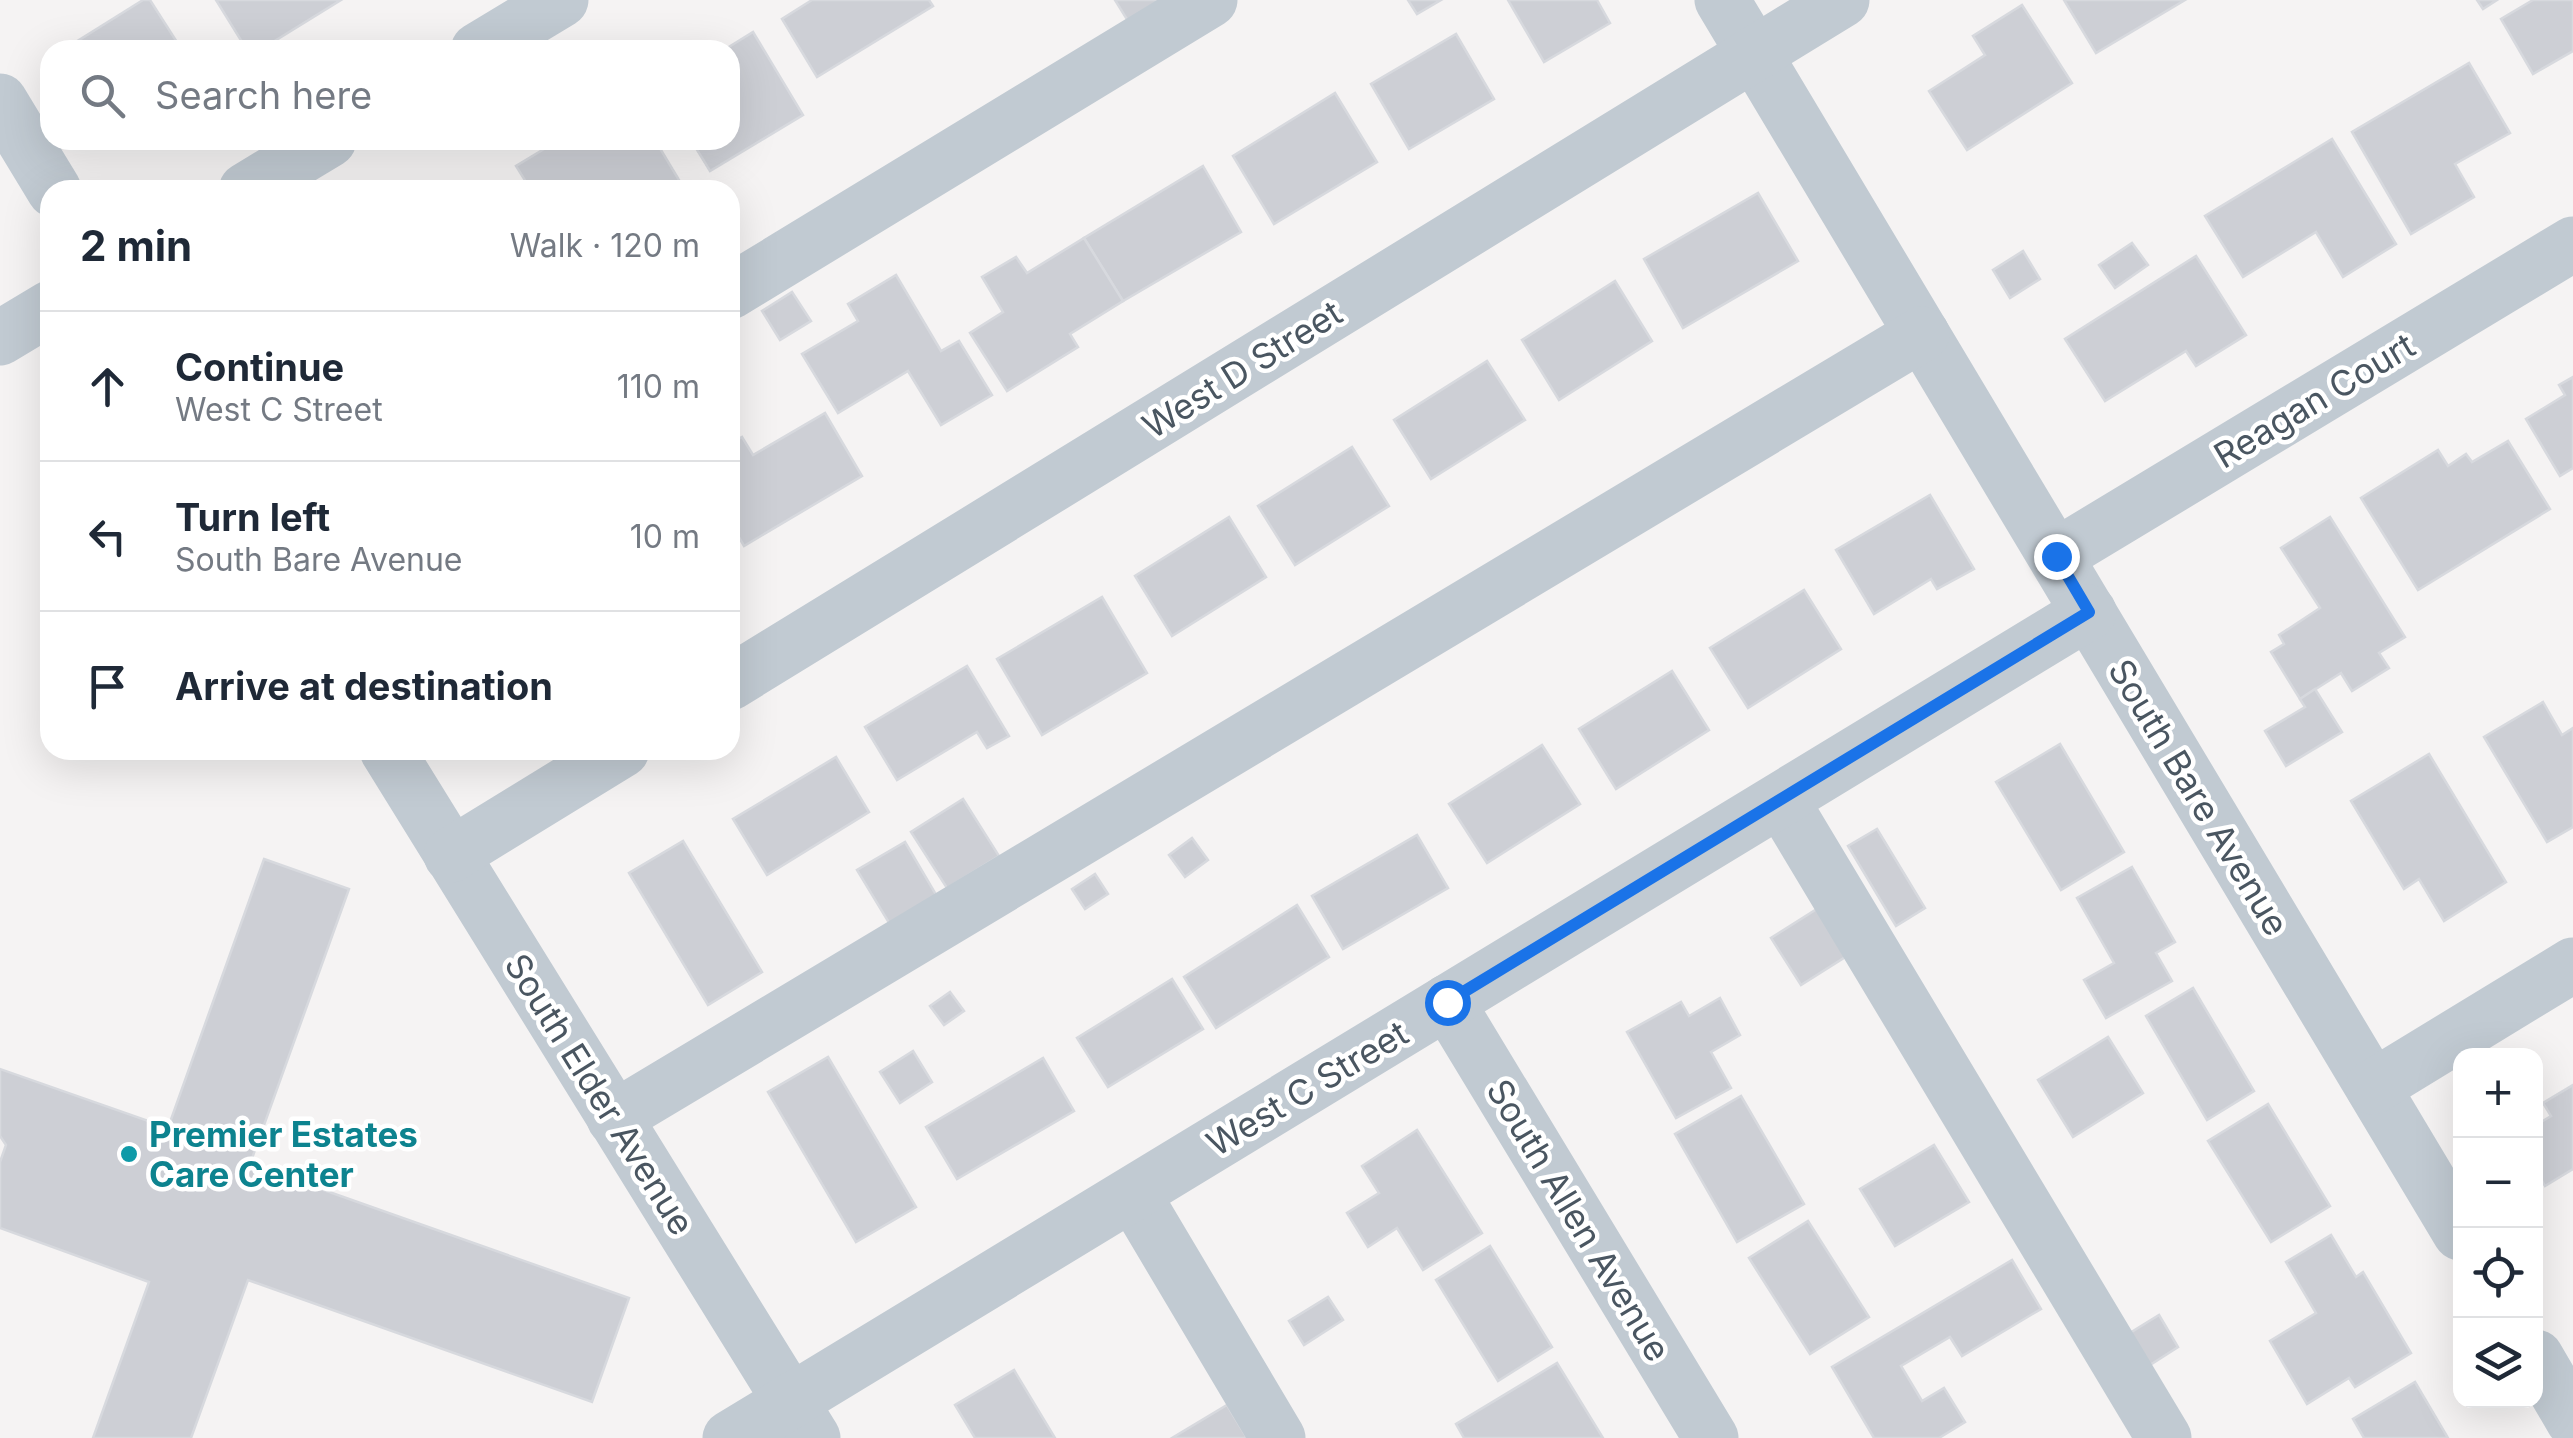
<!DOCTYPE html>
<meta charset="utf-8">
<style>
body{margin:0;font-family:Inter,sans-serif;background:#f2f2f3;color:#1f2937}
.controls{position:absolute;right:30px;bottom:30px;display:grid;overflow:hidden;border-radius:20px;box-shadow:0 10px 40px #0002}
.controls button{width:90px;height:90px;display:grid;place-items:center;padding:0;border:0;border-bottom:2px solid #e0e1e3;background:#fff;color:#1f2937;font:50px sans-serif}
.stop{position:absolute;width:30px;height:30px;margin:-22px;border:8px solid #1a73e8;border-radius:50%;background:#fff}
.stop.end{background:#1a73e8;border-color:#fff;box-shadow:0 2px 10px #0008}
.list{margin:0;padding:0;list-style:none}
h2{display:flex;justify-content:space-between;align-items:center;height:130px;margin:0;padding:0 40px;font-size:42px}
h2 small{font-size:32px;font-weight:400;color:#747a83}
.list li{display:grid;grid-template-columns:65px 1fr auto;gap:30px;align-items:center;box-sizing:border-box;height:150px;padding:0 40px;border-top:2px solid #e0e1e3}
.list b{display:block;font-size:38px;white-space:nowrap}
.list p{margin:0;font-size:32px;white-space:nowrap;color:#747a83}
.list em{font-size:32px;font-style:normal;color:#747a83}
.icon{flex:none;width:55px;height:55px;fill:none;stroke:currentColor;stroke-width:2;stroke-linecap:round;stroke-linejoin:round}
.map{position:relative;flex:none;width:2573px;height:1438px;overflow:hidden}
.search{position:absolute;background:#fff;box-shadow:0 10px 40px #0002;left:40px;top:40px;width:700px;height:110px;display:flex;align-items:center;gap:25px;box-sizing:border-box;padding:0 35px;border-radius:30px;color:#747a83;font-size:38px}
.panel{position:absolute;background:#fff;box-shadow:0 10px 40px #0002;left:40px;top:180px;width:700px;height:580px;border-radius:30px}
.map>svg:first-child{display:block}
</style>
<div class="map">
<svg width="2573" height="1438" viewBox="0 0 2573 1438">
<rect width="100%" height="100%" fill="#f5f3f3"/>
<g fill="#cdcfd5" stroke="#d7d9de" stroke-width="2.5">
<path d="M143 0H150L182 50H81L76 42Z"/>
<path d="M216 0H341L260 50H247Z"/>
<path d="M812 0H929L933 6 817 77 782 19Z"/>
<path d="M1115 0H1166L1133 29Z"/>
<path d="M1408 0H1441L1417 14Z"/>
<path d="M1508 0H1597L1610 23 1544 62Z"/>
<path d="M2064 0H2185L2096 53Z"/>
<path d="M2477 0H2497L2483 9Z"/>
<path d="M2533 0H2573V51L2533 74 2501 19Z"/>
<path d="M2022 5 2072 83 1967 150 1929 91 1985 55 1973 36Z"/>
<path d="M753 32 803 115 710 171 691 140H730V50H724Z"/>
<path d="M1456 34 1494 99 1409 149 1371 84Z"/>
<path d="M2469 63 2510 133 2455 164 2474 197 2411 234 2352 132Z"/>
<path d="M1335 93 1377 162 1274 224 1233 156Z"/>
<path d="M2332 139 2396 244 2343 277 2316 232 2243 277 2205 216Z"/>
<path d="M559 140H655L685 190H531L516 166Z"/>
<path d="M1203 166 1241 232 1123 301 1084 238Z"/>
<path d="M1758 193 1798 261 1683 328 1644 259Z"/>
<path d="M1084 238 1123 301 1070 334 1078 347 1007 391 970 333 1003 312 982 277 1016 257 1027 273Z"/>
<path d="M2132 243 2148 265 2115 288 2099 265Z"/>
<path d="M2023 251 2040 279 2010 298 1993 270Z"/>
<path d="M2196 256 2246 335 2196 366 2186 351 2105 401 2065 339Z"/>
<path d="M896 275 941 351 959 341 992 395 941 425 908 371 838 413 802 354 858 321 848 304Z"/>
<path d="M1615 281 1652 341 1559 400 1522 340Z"/>
<path d="M792 292 811 321 780 340 762 311Z"/>
<path d="M1487 361 1525 420 1431 479 1394 420Z"/>
<path d="M2573 377V468L2560 476 2526 419 2565 395 2559 385Z"/>
<path d="M825 413 862 476 744 546 730 522V444L742 437 753 455Z"/>
<path d="M2508 441 2550 509 2418 590 2361 498 2438 450 2448 466 2466 454 2472 462Z"/>
<path d="M1352 447 1389 506 1295 565 1258 506Z"/>
<path d="M1930 495 1974 569 1937 589 1931 579 1874 614 1836 550Z"/>
<path d="M1229 517 1266 577 1172 636 1135 576Z"/>
<path d="M2330 517 2405 637 2379 653 2389 668 2352 691 2341 673 2300 699 2271 652 2284 644 2279 635 2320 608 2281 548Z"/>
<path d="M1804 590 1841 649 1748 708 1710 648Z"/>
<path d="M1102 597 1147 673 1042 735 997 659Z"/>
<path d="M967 666 1009 736 987 748 977 732 897 780 865 727Z"/>
<path d="M1672 671 1709 730 1616 789 1579 729Z"/>
<path d="M2315 689 2342 732 2286 766 2265 731 2305 707 2300 699Z"/>
<path d="M2543 702 2562 735 2573 728V827L2547 842 2484 737Z"/>
<path d="M2060 744 2124 852 2061 890 1996 782Z"/>
<path d="M1542 745 1580 804 1487 863 1449 804Z"/>
<path d="M2429 754 2506 882 2444 921 2419 879 2404 889 2351 801Z"/>
<path d="M836 757 869 812 767 875 733 819Z"/>
<path d="M963 799 999 856 947 888 911 832Z"/>
<path d="M1877 829 1925 908 1896 926 1848 846Z"/>
<path d="M1417 835 1448 888 1343 949 1312 896Z"/>
<path d="M1192 838 1208 860 1185 877 1169 855Z"/>
<path d="M683 841 762 972 708 1005 629 873Z"/>
<path d="M905 842 938 898 891 926 857 870Z"/>
<path d="M264 859 349 889 250 1164 629 1298 592 1402 248 1280 191 1438H93L149 1282 0 1228V1162L6 1145 0 1136V1069L168 1128Z"/>
<path d="M2132 867 2175 942 2156 953 2172 981 2106 1018 2084 980 2114 963 2077 898Z"/>
<path d="M1095 874 1108 894 1085 909 1072 889Z"/>
<path d="M1297 905 1329 957 1216 1028 1184 977Z"/>
<path d="M1820 907 1850 954 1801 985 1771 938Z"/>
<path d="M1172 979 1203 1029 1108 1087 1077 1038Z"/>
<path d="M2193 988 2254 1091 2207 1120 2146 1016Z"/>
<path d="M950 992 964 1011 944 1025 930 1006Z"/>
<path d="M1720 998 1740 1035 1711 1052 1731 1088 1676 1118 1627 1032 1681 1002 1689 1016Z"/>
<path d="M2108 1037 2143 1093 2073 1137 2038 1080Z"/>
<path d="M913 1051 932 1082 900 1103 880 1072Z"/>
<path d="M828 1057 916 1207 856 1242 768 1092Z"/>
<path d="M1043 1058 1074 1111 957 1179 926 1127Z"/>
<path d="M2573 1085V1169L2545 1186 2536 1170V1125L2551 1116 2543 1103Z"/>
<path d="M1741 1096 1804 1204 1737 1242 1675 1134Z"/>
<path d="M2268 1104 2330 1206 2271 1242 2208 1141Z"/>
<path d="M1417 1130 1482 1233 1423 1270 1397 1228 1368 1247 1347 1213 1379 1193 1362 1166Z"/>
<path d="M1934 1145 1969 1202 1895 1246 1860 1189Z"/>
<path d="M1808 1221 1869 1317 1810 1354 1749 1258Z"/>
<path d="M2331 1235 2356 1277 2363 1272 2411 1353 2355 1387 2349 1378 2307 1404 2270 1341 2316 1313 2286 1262Z"/>
<path d="M1490 1246 1552 1347 1498 1381 1436 1280Z"/>
<path d="M2012 1260 2041 1309 1962 1356 1950 1337 1901 1366 1922 1401 1944 1388 1965 1422 1939 1438H1874L1832 1367Z"/>
<path d="M1328 1297 1343 1320 1304 1345 1289 1321Z"/>
<path d="M2159 1315 2178 1347 2150 1365 2130 1333Z"/>
<path d="M1557 1363 1603 1438H1464L1456 1424Z"/>
<path d="M1014 1370 1055 1438H975L955 1405Z"/>
<path d="M2415 1382 2448 1438H2364L2353 1419Z"/>
<path d="M1227 1405 1247 1438H1172Z"/>
</g>
<g fill="none" stroke-linecap="round" stroke-linejoin="round">
<g stroke="#c1cad2" stroke-width="55">
<path d="M1722 0 2460 1233"/>
<path d="M478 50 561 0"/>
<path d="M0 101 54 190"/>
<path d="M246 190 329 140"/>
<path d="M730 292 1210 0"/>
<path d="M0 338 50 308"/>
<path d="M2056 556 2573 244"/>
<path d="M730 683 1842 0"/>
<path d="M387 750 813 1438"/>
<path d="M1781 800 2164 1438"/>
<path d="M451 855 622 750"/>
<path d="M1447 1002 1711 1438"/>
<path d="M2373 1087 2573 965"/>
<path d="M614 1118 1922 334"/>
<path d="M1133 1194 1278 1438"/>
<path d="M2536 1357 2573 1420"/>
<path d="M730 1438 2089 612"/>
</g>
</g>
<g fill="none" stroke-linecap="round" stroke-linejoin="round">
<path stroke="#1a73e8" stroke-width="12" d="M1447 1002 2089 612 2056 556"/>
</g>
<circle fill="#0f9aa8" stroke="#fff" stroke-width="4" cx="129" cy="1154" r="10"/>
<g text-anchor="middle" dominant-baseline="central" stroke-width="9" stroke-linejoin="round" paint-order="stroke">
<g font-size="35" fill="#4a5661" stroke="#fff">
<text transform="translate(1242 369) rotate(-32)">West D Street</text>
<text transform="translate(2314 400) rotate(-31)">Reagan Court</text>
<text transform="translate(2199 797) rotate(59)">South Bare Avenue</text>
<text transform="translate(1307 1088) rotate(-31)">West C Street</text>
<text transform="translate(600 1094) rotate(58)">South Elder Avenue</text>
<text transform="translate(1579 1220) rotate(59)">South Allen Avenue</text>
</g>
<g font-size="35" font-weight="bold" fill="#0d838f" stroke="#fff" text-anchor="start">
<text x="149" y="1134">Premier Estates<tspan x="149" dy="40">Care Center</tspan></text>
</g>
</g>
</svg>
<div class="controls">
<button>+</button>
<button>−</button>
<button><svg class="icon" aria-label="locate" viewBox="0 0 24 24"><circle cx="12" cy="12" r="6"/><path d="M12 2v4M12 18v4M2 12h4M18 12h4"/></svg></button>
<button><svg class="icon" aria-label="layers" viewBox="0 0 24 24"><path d="M12 4l9 5-9 5-9-5zM3 14l9 5 9-5"/></svg></button>
</div>
<div class="stop" style="left:1447px;top:1002px"></div>
<div class="stop end" style="left:2056px;top:556px"></div>
<div class="search"><svg class="icon" aria-label="search" viewBox="0 0 24 24"><circle cx="10" cy="10" r="6"/><path d="M15 15l6 6"/></svg>Search here</div>
<section class="panel">
<h2>2 min<small>Walk · 120 m</small></h2>
<ul class="list">
<li><svg class="icon" aria-label="ahead" viewBox="0 0 24 24"><path d="M12 20V5M6 11l6-6 6 6"/></svg><div><b>Continue</b><p>West C Street</p></div><em>110 m</em></li>
<li><svg class="icon" aria-label="left" viewBox="0 0 24 24"><path d="M17 20v-9H6M10 6l-5 5 5 5"/></svg><div><b>Turn left</b><p>South Bare Avenue</p></div><em>10 m</em></li>
<li><svg class="icon" aria-label="arrive" viewBox="0 0 24 24"><path d="M6 21V4h12l-3 4 3 4H6"/></svg><div><b>Arrive at destination</b></div></li>
</ul>
</section>
</div>
